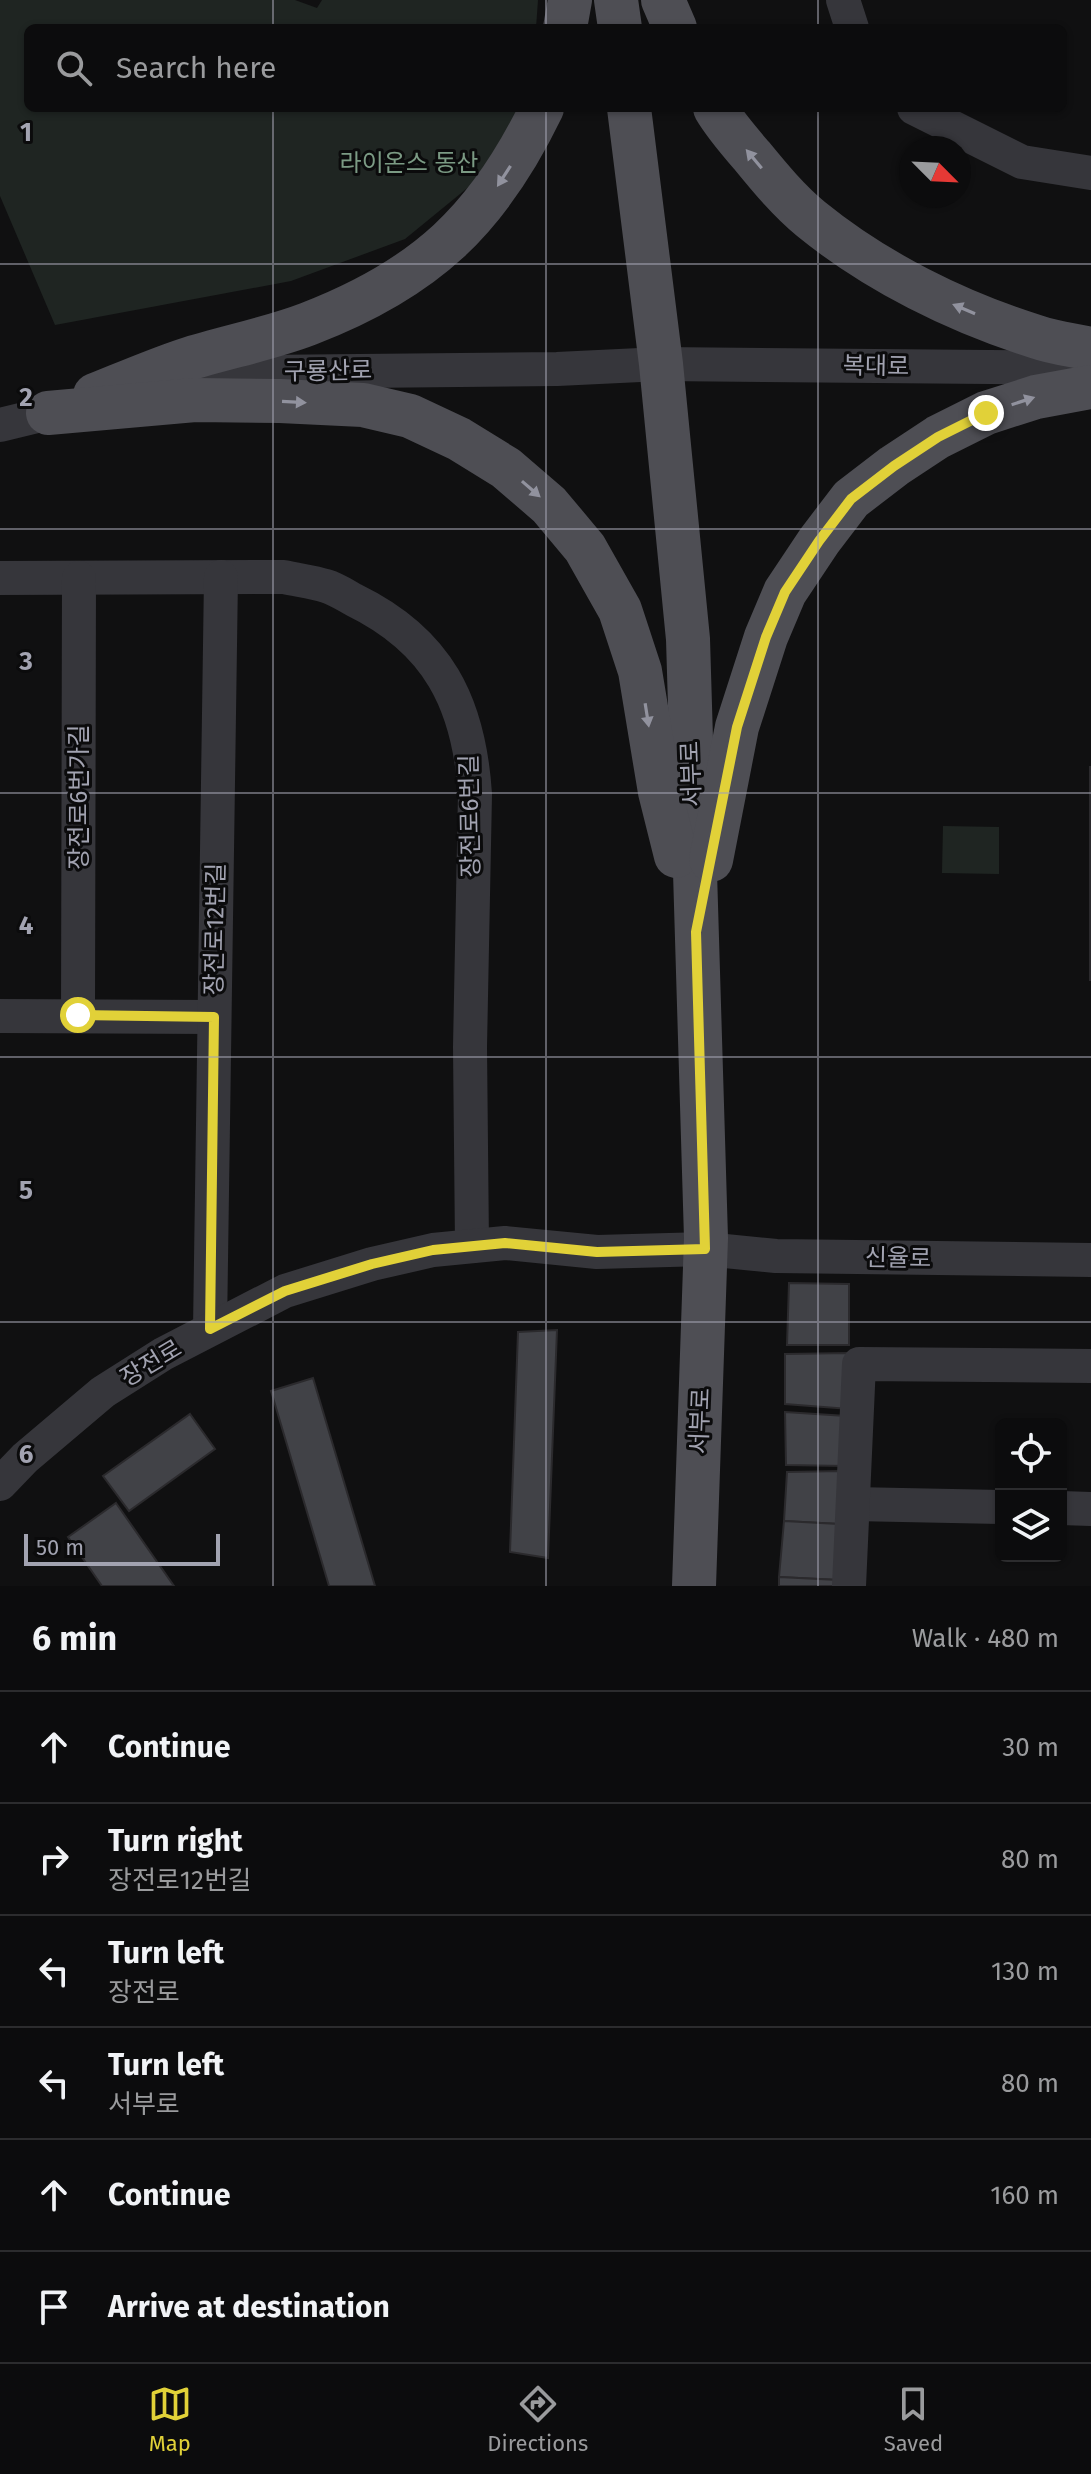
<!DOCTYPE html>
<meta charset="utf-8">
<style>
body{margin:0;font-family:"Fira Sans","Noto Sans KR",sans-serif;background:#151516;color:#f1f3f6}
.controls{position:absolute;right:24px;bottom:24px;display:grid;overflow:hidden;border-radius:12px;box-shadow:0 2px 6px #0004}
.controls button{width:72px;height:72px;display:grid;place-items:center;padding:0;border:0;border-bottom:2px solid #2c2c2e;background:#0c0c0d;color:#f1f3f6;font:40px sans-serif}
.compass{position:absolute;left:899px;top:136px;width:72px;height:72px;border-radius:50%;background:#0c0c0d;box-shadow:0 2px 6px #0004;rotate:114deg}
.scale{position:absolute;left:24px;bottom:20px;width:196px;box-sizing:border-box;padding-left:8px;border:4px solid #a2a3b1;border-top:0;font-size:22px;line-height:28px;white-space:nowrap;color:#a2a3b1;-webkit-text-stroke:6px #0b0b0c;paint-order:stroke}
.stop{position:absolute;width:24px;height:24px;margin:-18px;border:6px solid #e1d138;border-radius:50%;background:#fff}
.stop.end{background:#e1d138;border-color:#fff;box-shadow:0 2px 8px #0008}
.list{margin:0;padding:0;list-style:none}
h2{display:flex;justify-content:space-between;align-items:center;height:104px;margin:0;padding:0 32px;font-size:34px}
h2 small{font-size:26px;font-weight:400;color:#9a9b9d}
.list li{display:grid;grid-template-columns:52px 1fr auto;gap:24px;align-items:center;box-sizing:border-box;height:112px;padding:0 32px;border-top:2px solid #2c2c2e}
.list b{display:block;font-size:30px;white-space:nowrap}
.list p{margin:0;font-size:26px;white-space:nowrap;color:#9a9b9d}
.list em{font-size:26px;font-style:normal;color:#9a9b9d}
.icon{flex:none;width:44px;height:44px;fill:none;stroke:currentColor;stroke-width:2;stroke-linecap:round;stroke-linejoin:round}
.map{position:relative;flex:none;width:1091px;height:1586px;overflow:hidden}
.search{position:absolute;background:#0c0c0d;box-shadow:0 2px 6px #0004;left:24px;right:24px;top:24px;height:88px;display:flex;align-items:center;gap:20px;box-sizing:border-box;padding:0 28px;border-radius:12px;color:#9a9b9d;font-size:30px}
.sheet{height:776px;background:#0c0c0d}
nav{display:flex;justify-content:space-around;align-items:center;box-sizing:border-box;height:112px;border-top:2px solid #2c2c2e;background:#0c0c0d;font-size:22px;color:#9a9b9d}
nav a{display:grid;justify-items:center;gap:4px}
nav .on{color:#e1d138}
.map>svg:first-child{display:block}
</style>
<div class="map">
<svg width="1091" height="1586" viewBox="0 0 1091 1586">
<rect width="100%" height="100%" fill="#101011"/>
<g fill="#1f2522">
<path d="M0 0H295L317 8 322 0H538L536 28H28V108H518L513 123 471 185 405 239 291 281 55 325 0 196Z"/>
<path d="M943 826 999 827V874L942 873Z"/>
</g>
<g fill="#414247" stroke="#2b2a2d" stroke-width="2">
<rect x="1090" y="767" width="1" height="213"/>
<path d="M789 1283 849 1284V1345H787Z"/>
<path d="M557 1330 548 1558 510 1552 518 1332Z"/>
<path d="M850 1353 849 1409 785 1404V1354Z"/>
<path d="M313 1378 375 1586H329L271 1391Z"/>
<path d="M785 1412 846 1416 844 1466 786 1465Z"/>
<path d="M190 1414 215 1449 129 1511 103 1476Z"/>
<path d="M842 1471 839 1524 784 1521 787 1472Z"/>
<path d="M116 1503 174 1586H102L68 1537Z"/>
<path d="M784 1521 839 1524 838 1580 779 1577Z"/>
<path d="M779 1577 838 1580 837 1586H779Z"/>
</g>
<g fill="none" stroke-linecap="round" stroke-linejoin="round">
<g stroke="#36363b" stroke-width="34">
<path d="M843 0 852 28"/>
<path d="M914 108 1022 162 1091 173"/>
<path d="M172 385 259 372 557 369 661 364 1091 368"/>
<path d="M0 425 74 407"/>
<path d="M0 578 284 577C297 580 313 582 326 586 336 589 345 595 354 600 438 641 469 703 475 794L470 1047 472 1246"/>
<path d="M78 1015 79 578"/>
<path d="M0 1016 214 1017"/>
<path d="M210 1329 221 577"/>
<path d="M0 1484 25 1458 103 1392 163 1354 285 1291 372 1264 433 1250 505 1243 597 1252 705 1249 776 1256 1091 1260"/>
<path d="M853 1504 1001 1507"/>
<path d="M1061 1508 1091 1509"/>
<path d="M849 1586 859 1364 1091 1366"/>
</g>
<g stroke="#4e4e54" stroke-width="44">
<path d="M616 0 620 28"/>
<path d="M663 0 675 28"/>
<path d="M565 28 570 0"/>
<path d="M629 108 661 364 688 639 706 1238 694 1586"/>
<path d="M715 108C725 125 739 141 752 156 770 178 789 201 811 219 876 272 957 312 1037 337 1054 343 1073 345 1091 349"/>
<path d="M95 395C125 383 155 370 185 360 226 347 269 339 308 324 425 279 488 220 542 108"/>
<path d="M48 413 195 400 280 401 363 405 410 416 459 439 506 468 549 505 585 548 620 610 640 671 660 792 676 856"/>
<path d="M711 860 737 727 766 637 785 592 819 541 851 499 894 466 938 437 986 413 1036 397 1091 387"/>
</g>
</g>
<defs><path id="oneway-solid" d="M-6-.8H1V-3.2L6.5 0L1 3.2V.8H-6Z" transform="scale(2)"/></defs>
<g fill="#91929e">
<use href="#oneway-solid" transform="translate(754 159) rotate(-130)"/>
<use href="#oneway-solid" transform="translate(504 176) rotate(123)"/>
<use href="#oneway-solid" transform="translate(964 309) rotate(-157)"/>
<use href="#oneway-solid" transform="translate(1023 401) rotate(-18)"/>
<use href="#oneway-solid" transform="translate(294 402) rotate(3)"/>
<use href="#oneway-solid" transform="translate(531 489) rotate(41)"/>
<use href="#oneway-solid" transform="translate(647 715) rotate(81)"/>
</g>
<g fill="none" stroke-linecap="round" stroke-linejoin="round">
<path stroke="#e1d138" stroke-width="10" d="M78 1015 214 1017 210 1329 285 1291 372 1264 433 1250 505 1243 597 1252 705 1249 696 932 737 727 766 637 785 592 819 541 851 499 894 466 938 437 986 413"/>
</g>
<path fill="none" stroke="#a2a3b1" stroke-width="2" stroke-opacity="0.55" d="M273 0V28M546 0V28M818 0V28M273 108V1586M546 108V1586M818 108V1586M0 264H1091M0 529H1091M0 793H1091M0 1057H1091M0 1322H1091"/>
<g text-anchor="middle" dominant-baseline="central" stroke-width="6" stroke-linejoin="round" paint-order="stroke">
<g font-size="24" fill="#7b9a84" stroke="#0b0b0c">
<text x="409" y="163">라이온스 동산</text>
</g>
<g font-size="24" fill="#a2a3b1" stroke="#0b0b0c">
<text transform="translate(876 366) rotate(1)">복대로</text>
<text transform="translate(328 371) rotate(-1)">구룡산로</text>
<text transform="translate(691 774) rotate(-92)">서부로</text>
<text transform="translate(79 797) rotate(-90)">장전로6번가길</text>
<text transform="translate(470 816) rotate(-91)">장전로6번길</text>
<text transform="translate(215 929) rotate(-89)">장전로12번길</text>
<text transform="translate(898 1258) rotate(1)">신율로</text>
<text transform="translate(151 1363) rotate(-31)">장전로</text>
<text transform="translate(700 1421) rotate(-88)">서부로</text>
</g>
</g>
<g font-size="26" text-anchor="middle" font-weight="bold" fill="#a2a3b1" stroke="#0b0b0c" stroke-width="6" stroke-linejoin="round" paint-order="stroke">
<text x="26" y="141">1</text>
<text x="26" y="406">2</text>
<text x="26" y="670">3</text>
<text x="26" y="934">4</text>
<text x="26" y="1199">5</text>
<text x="26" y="1463">6</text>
</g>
</svg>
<div class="controls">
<button><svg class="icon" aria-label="locate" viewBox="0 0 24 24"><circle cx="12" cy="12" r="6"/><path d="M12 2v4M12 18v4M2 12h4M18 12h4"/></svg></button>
<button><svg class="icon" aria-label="layers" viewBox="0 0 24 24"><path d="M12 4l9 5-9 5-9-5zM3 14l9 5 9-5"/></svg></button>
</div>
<svg class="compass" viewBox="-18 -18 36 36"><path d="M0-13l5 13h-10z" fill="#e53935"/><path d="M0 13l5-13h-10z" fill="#9a9b9d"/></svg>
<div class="scale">50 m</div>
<div class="stop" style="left:78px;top:1015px"></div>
<div class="stop end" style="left:986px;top:413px"></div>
<div class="search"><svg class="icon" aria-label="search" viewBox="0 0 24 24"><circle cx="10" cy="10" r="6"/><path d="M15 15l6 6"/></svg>Search here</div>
</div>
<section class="sheet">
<h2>6 min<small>Walk · 480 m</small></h2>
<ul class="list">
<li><svg class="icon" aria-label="ahead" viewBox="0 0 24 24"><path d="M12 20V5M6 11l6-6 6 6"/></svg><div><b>Continue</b></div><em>30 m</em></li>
<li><svg class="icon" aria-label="right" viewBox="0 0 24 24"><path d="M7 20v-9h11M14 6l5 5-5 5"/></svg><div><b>Turn right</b><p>장전로12번길</p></div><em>80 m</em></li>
<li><svg class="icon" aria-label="left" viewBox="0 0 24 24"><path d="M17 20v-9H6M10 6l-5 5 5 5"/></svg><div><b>Turn left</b><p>장전로</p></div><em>130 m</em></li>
<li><svg class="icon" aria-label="left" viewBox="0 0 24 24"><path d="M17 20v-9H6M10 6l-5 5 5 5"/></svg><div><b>Turn left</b><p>서부로</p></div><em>80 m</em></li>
<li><svg class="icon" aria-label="ahead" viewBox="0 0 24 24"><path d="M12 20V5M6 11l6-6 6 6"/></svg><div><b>Continue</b></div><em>160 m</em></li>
<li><svg class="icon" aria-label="arrive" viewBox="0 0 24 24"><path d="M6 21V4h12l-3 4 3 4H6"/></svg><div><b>Arrive at destination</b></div></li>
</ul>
</section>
<nav>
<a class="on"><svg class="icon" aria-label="map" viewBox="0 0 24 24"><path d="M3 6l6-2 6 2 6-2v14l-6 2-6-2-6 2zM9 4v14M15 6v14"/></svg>Map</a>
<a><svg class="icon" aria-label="directions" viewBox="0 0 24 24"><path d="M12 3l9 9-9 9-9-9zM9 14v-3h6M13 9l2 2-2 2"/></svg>Directions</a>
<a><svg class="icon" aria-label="saved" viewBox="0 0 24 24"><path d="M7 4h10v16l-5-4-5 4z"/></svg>Saved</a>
</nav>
